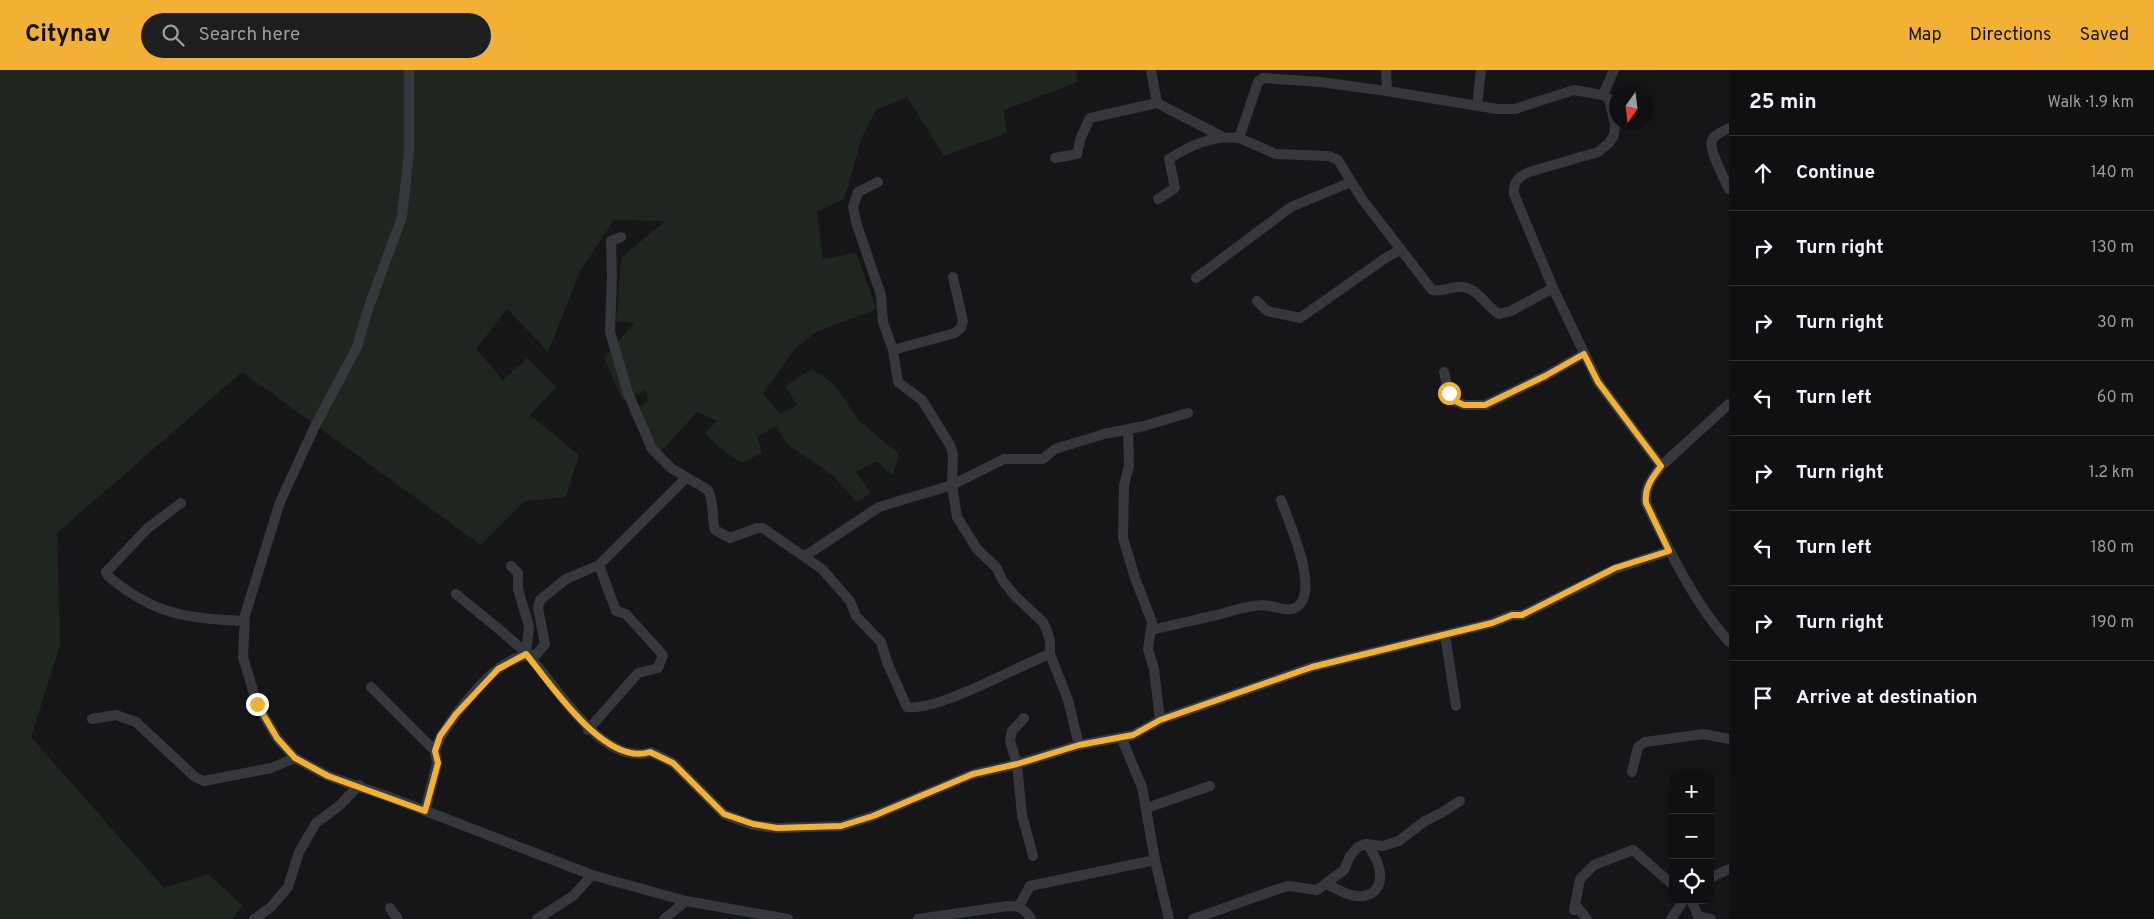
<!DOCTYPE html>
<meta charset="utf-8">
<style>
body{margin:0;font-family:Overpass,sans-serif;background:#1e1e20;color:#f1f3f6}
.controls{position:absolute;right:15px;bottom:15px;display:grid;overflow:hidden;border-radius:10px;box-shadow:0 5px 20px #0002}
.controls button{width:45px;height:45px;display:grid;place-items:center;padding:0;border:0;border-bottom:1px solid #303032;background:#101012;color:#f1f3f6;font:25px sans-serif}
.compass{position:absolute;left:1609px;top:15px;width:45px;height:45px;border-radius:50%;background:#101012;box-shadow:0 5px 20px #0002;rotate:194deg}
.stop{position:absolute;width:15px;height:15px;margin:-11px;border:4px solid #f2b134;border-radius:50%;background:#fff}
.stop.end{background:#f2b134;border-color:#fff;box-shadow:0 1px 5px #0008}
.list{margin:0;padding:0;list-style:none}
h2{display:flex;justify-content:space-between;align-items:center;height:65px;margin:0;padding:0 20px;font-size:21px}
h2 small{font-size:16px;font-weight:400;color:#9c9d9f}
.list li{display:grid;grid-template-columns:32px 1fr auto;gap:15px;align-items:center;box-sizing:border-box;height:75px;padding:0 20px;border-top:1px solid #303032}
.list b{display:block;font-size:19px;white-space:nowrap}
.list em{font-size:16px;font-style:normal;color:#9c9d9f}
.icon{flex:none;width:28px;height:28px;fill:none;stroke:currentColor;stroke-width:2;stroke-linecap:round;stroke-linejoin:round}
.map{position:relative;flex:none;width:1729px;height:849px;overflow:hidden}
header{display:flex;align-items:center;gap:30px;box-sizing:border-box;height:70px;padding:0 25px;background:#f2b134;color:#111}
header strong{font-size:24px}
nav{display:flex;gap:28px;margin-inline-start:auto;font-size:18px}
.search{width:350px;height:45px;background:#1e1e20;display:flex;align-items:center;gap:12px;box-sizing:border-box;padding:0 18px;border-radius:28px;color:#9c9d9f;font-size:19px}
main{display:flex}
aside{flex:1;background:#101012}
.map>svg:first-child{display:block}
</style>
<header>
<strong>Citynav</strong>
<div class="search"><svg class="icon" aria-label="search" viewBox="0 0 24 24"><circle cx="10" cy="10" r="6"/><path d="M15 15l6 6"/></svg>Search here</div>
<nav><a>Map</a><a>Directions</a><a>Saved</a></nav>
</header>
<main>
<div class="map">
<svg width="1729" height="849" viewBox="0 0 1729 849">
<rect width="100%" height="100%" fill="#161618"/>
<path fill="#1e261f" d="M0 0H1076L1078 12 1004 40 1007 63 944 86 907 27 876 40 862 67 844 129 817 142 823 189 856 183 877 239 816 262 794 280 763 324 780 344 797 335 785 316 812 299 834 314 859 351 899 384 893 405 876 391 856 402 871 423 857 432 831 404 787 374 776 356 757 367 762 383 741 393 716 375 705 363 717 351 697 342 655 388 629 343 648 331 646 320 623 331 604 288 634 253 616 251 621 188 665 151 614 150 580 201 548 282 507 239 476 279 503 310 527 288 557 317 530 345 579 385 566 427 525 431 481 475 242 302 57 463 60 575 31 667 164 818 208 804 242 835 233 849H0Z"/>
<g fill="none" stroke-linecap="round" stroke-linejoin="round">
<g stroke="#37383d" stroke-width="10">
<path d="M409 0V82L402 147 368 239 357 277 316 354 280 432 245 545 243 587 257 634 277 668 295 688 328 706 392 728 592 805 686 831 788 849"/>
<path d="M1151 0 1157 33"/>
<path d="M1386 0 1387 21"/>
<path d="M1603 25 1614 0"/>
<path d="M1477 35 1481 0"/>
<path d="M1729 58C1724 61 1715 64 1712 70 1708 79 1725 110 1729 119"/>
<path d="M1239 68 1276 84 1329 86 1338 90 1362 129 1432 220C1443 223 1453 215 1464 217 1479 220 1487 237 1499 244L1511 241 1553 218"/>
<path d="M1055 88 1077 84 1081 67 1090 48 1157 33 1221 66"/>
<path d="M878 112 858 122 853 137 856 152 881 225 883 252 893 280 898 312 922 330 950 375 953 384 952 415 957 447 977 479 996 497 1003 511 1015 526 1043 552 1047 561 1050 571V584L1068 630 1079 675"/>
<path d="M1158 129 1175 118 1169 89C1191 75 1212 65 1239 68L1258 12 1263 8 1320 12 1387 21 1497 39H1515L1574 20 1603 25 1609 29 1615 55 1614 65 1609 73 1598 82 1529 102C1518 107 1513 112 1514 124L1553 218 1598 312 1661 396"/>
<path d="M621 167 611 171 612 207 610 262 628 323 652 379 671 398 708 420C715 434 711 446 715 460L730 468 757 458H763L822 499 850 531 856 546 881 572 887 592 907 637C938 642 1017 596 1050 584"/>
<path d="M1196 208 1291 137 1351 112"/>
<path d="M1257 231 1267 241 1300 248 1387 187 1401 180"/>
<path d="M893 280 955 263 961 258 963 251 953 207"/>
<path d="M1444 302 1449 323 1455 331 1465 335H1485L1545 306 1584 284"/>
<path d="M1729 334 1661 396C1652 408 1644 418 1646 433 1670 482 1693 531 1729 572"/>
<path d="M1128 359 1129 396 1124 415 1123 468 1135 508 1152 552 1148 579 1154 599 1160 650"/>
<path d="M181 433 148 458 106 502 108 506C154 545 186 548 244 551"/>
<path d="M805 486 879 437 952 415 1004 389H1043L1055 379 1104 364 1144 356 1188 343"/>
<path d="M511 496 518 503V519L529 556 526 584"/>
<path d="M456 524C479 543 504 562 526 583 555 612 601 698 651 682L673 693 724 744 753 755 777 758 841 756 873 746 973 704 1017 694 1079 675 1133 665 1160 650 1312 597 1492 553 1512 545H1522L1615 499 1669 481"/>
<path d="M1151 560C1174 555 1198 549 1221 544 1234 540 1248 536 1262 535 1275 535 1292 546 1301 533 1316 512 1289 452 1281 430"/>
<path d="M1445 565 1456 636"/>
<path d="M371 617 435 681 437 693 425 741"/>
<path d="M1024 648 1012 661 1010 671 1017 694 1022 745 1033 786"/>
<path d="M92 649 116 645 136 652 195 707 204 711 271 698 295 688"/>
<path d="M588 660 638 603 658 598 663 585 626 544 616 541 599 495"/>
<path d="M1121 667 1142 717 1155 790 1169 849"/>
<path d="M435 681C439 661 481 611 498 599 508 591 524 583 536 585L545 574 538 538 540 530 566 509 599 495 686 408"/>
<path d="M1632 702 1638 677 1645 672 1704 664 1729 669"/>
<path d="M1147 738 1210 716"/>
<path d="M1710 808 1729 799"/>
<path d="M1326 814C1337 819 1351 828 1364 826 1391 820 1379 787 1366 774"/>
<path d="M1691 830 1698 846 1711 849"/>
<path d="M1019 836 1030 816 1155 790"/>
<path d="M390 838 398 849"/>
<path d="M254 849 271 837 288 817 299 782 316 753 339 736 359 715"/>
<path d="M537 849 573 826 592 805"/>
<path d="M664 849 686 831"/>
<path d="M918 849 1008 836C1020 836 1025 839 1031 849"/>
<path d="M1193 849 1278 819 1289 816 1317 820 1344 800 1350 786 1358 777 1366 774 1383 776 1399 771 1425 751 1441 743 1460 731"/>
<path d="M1587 849 1578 838 1574 840 1580 809 1594 795 1633 780 1673 815"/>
<path d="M1671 849 1684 830"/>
</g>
</g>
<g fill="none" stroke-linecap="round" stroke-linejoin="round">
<path stroke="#f2b134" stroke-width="6" d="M257 634 277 668 295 688 328 706 425 741 438 693 435 681 440 666 456 644 498 599 526 584C551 614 605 697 650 682L673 693 724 744 753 754 777 758 841 756 873 746 973 704 1017 694 1079 675 1133 665 1160 650 1312 597 1492 553 1512 545H1522L1615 498 1669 481 1646 433C1644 418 1652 408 1661 396L1598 312 1584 284 1545 306 1485 335H1464L1455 331 1449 323"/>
</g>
</svg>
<div class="controls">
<button>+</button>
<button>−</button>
<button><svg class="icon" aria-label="locate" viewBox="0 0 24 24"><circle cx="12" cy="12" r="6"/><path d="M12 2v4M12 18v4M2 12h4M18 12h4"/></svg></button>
</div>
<svg class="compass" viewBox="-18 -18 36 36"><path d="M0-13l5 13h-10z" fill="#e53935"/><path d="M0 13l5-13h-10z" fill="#9c9d9f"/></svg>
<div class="stop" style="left:1449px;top:323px"></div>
<div class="stop end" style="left:257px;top:634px"></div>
</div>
<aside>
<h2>25 min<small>Walk · 1.9 km</small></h2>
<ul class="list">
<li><svg class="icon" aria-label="ahead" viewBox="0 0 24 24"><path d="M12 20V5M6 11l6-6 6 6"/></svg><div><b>Continue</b></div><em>140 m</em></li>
<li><svg class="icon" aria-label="right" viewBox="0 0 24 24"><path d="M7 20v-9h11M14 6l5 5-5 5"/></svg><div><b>Turn right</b></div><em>130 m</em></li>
<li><svg class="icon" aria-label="right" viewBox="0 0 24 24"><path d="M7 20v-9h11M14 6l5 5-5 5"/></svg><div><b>Turn right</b></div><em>30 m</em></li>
<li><svg class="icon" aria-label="left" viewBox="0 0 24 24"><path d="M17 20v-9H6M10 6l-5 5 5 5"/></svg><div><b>Turn left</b></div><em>60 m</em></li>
<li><svg class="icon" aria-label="right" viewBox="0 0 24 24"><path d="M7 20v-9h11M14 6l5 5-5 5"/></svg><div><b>Turn right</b></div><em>1.2 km</em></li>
<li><svg class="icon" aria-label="left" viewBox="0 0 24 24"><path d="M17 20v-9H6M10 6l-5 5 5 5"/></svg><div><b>Turn left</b></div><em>180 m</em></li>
<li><svg class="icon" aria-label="right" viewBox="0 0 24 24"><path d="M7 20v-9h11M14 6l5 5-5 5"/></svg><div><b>Turn right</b></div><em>190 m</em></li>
<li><svg class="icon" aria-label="arrive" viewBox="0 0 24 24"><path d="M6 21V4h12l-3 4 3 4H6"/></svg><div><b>Arrive at destination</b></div></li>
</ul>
</aside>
</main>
